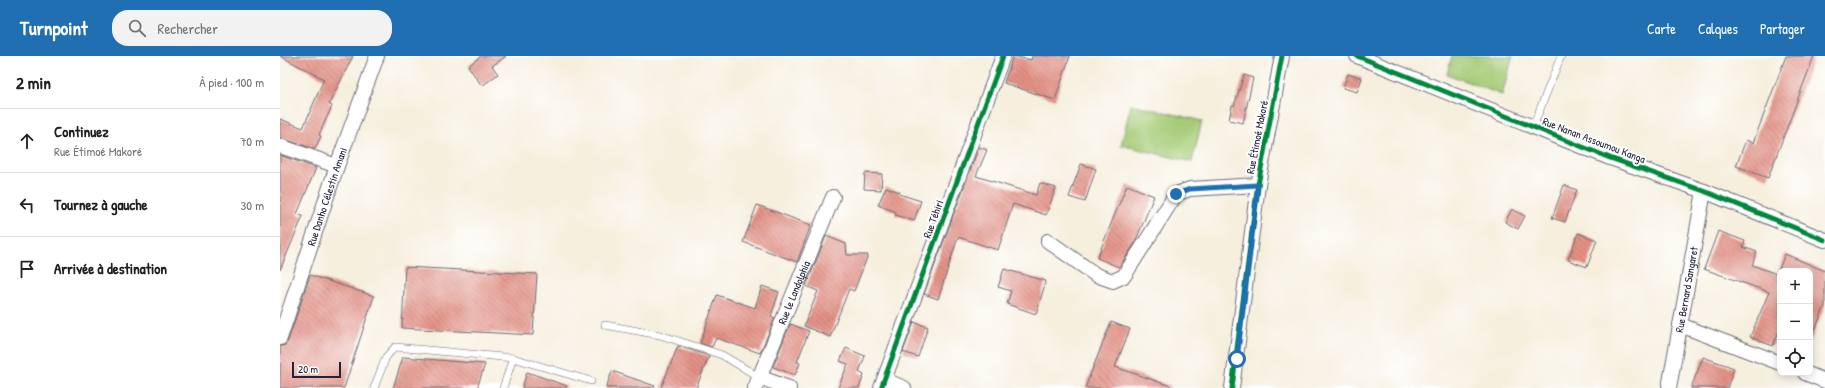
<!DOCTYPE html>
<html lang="fr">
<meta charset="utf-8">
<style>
body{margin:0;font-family:"Patrick Hand",sans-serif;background:#f2f2f2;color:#202124}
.controls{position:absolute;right:12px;bottom:12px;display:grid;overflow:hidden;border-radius:8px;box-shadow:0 2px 10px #0003}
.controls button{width:36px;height:36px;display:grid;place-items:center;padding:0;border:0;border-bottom:1px solid #e0e0e0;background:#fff;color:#202124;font:20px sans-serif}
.scale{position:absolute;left:12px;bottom:10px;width:49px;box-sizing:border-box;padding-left:4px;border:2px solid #22223b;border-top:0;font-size:11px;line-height:14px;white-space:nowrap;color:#22223b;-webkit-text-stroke:3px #fff;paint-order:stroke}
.stop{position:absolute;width:12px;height:12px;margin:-9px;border:3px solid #1f6fb2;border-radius:50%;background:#fff}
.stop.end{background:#1f6fb2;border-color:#fff;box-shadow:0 1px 4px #0008}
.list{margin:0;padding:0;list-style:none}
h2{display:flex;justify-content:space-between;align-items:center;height:52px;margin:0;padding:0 16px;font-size:17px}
h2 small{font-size:13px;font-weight:400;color:#757577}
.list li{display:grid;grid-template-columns:26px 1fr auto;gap:12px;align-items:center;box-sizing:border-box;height:64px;padding:0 16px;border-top:1px solid #e0e0e0}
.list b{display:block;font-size:15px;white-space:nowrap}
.list p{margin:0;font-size:13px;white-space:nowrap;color:#757577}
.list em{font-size:13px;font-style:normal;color:#757577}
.icon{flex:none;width:22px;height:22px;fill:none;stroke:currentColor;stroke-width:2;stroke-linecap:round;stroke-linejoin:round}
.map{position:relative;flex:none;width:1545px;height:332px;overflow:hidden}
header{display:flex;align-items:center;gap:24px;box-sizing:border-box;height:56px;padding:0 20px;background:#1f6fb2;color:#fff}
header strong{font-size:19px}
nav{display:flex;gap:22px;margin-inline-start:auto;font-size:14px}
.search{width:280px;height:36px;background:#f2f2f2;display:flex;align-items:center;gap:10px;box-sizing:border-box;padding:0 14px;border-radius:16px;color:#757577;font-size:15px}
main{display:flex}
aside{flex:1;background:#fff}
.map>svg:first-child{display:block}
</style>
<header>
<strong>Turnpoint</strong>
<div class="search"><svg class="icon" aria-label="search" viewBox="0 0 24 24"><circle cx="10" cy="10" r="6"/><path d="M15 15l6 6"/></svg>Rechercher</div>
<nav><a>Carte</a><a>Calques</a><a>Partager</a></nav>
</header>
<main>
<aside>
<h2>2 min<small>À pied · 100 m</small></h2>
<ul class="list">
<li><svg class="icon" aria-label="ahead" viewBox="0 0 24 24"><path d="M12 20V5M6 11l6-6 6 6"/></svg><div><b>Continuez</b><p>Rue Étimoé Makoré</p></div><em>70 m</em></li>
<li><svg class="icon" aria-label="left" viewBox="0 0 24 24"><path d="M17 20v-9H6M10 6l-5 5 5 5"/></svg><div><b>Tournez à gauche</b></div><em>30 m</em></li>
<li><svg class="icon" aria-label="arrive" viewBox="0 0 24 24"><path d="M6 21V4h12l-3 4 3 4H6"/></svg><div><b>Arrivée à destination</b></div></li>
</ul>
</aside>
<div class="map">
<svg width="1545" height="332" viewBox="0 0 1545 332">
<defs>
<pattern id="building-back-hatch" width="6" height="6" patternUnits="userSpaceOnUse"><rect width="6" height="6" fill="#e39185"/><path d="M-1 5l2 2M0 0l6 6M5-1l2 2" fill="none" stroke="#b8766e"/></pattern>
</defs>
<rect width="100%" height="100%" fill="#fff"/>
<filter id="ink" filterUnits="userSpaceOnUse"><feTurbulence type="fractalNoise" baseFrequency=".025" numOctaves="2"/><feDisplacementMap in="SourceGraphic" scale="8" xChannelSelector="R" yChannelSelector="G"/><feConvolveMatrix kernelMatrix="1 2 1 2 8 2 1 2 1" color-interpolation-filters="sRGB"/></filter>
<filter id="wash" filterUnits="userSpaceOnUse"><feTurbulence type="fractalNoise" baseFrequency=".012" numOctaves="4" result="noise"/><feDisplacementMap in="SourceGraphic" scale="16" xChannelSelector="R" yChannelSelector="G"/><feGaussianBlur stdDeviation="0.9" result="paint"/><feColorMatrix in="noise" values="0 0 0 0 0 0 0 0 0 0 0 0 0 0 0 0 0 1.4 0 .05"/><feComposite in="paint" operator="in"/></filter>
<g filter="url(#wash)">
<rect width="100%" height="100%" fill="#f6efde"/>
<g fill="#a5cb76" stroke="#647658">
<path d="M1172 0H1233L1222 39 1167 18Z"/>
<path d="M851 48 922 65 912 106 841 89Z"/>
</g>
<g id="blocks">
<g fill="url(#building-back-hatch)">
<path d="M0 0H73L49 48 52 50 39 79 41 80 35 93 0 82V63L23 72 44 23Z"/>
<path d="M201 0H226L212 10 218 18 202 30 188 10Z"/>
<path d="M733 0 751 4 752 0H790L775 44 724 27Z"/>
<path d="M1506 0H1534L1488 122 1456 110 1466 84 1473 87Z"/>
<path d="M1068 18 1082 22 1077 36 1063 32Z"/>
<path d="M964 19 973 22 963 67 949 64 952 49 954 50Z"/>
<path d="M699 91 707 94 696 120 756 139 760 127 776 132 766 159 733 148 718 194 678 181 658 243 644 238Z"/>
<path d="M0 99 36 112 17 158 23 160 0 214Z"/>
<path d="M801 108 816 113 805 146 789 141Z"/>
<path d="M585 117 602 118 601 134 584 133Z"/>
<path d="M847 129 874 140 854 189 839 211 817 202Z"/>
<path d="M1284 129 1297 134 1285 166 1272 162Z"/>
<path d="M606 131 620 136 619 138 641 145 634 165 615 159 616 156 598 149Z"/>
<path d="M477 149 531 169 517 206 463 186Z"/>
<path d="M1232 153 1245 160 1238 173 1225 166Z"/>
<path d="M1438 175 1465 185 1463 191 1477 196 1472 209 1497 218 1505 198 1545 215V250L1530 286V215H1500V273L1493 290 1470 281 1489 236 1424 213Z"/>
<path d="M1298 177 1317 184 1307 211 1288 204Z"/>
<path d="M546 180 566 188 567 199H588L574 235 569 233 550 281 524 270 538 235 526 230Z"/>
<path d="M125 211 257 218 253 279 122 272Z"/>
<path d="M724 213 766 225 756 258 727 248 731 235 718 231Z"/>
<path d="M30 219 94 240 64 332H0V291L5 289 8 285Z"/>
<path d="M482 230 499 236 491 260 495 262 480 297 436 282 432 291 420 287 437 239 475 252Z"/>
<path d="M634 266 648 271 638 301 623 296Z"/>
<path d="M831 266 850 273 835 311 891 330 890 332H805Z"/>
<path d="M510 268 529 275 517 306 520 307 515 319 493 311Z"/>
<path d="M398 290 429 300 416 332H381Z"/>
<path d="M566 292 585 300 579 316 584 319 579 332H558L568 308 560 305Z"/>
<path d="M123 301 205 308 197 332H113Z"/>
<path d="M1423 301 1454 312 1447 332H1411Z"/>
<path d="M332 315 375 330 374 332H326Z"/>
<path d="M247 316 287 330 286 332H242Z"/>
</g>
</g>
</g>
<g filter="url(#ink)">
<use href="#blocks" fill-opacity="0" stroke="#6c6a74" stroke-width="1"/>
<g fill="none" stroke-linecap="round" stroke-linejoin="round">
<defs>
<g id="service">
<path d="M1253 71 1281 0"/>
<path d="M325 269 380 279 442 299 479 321"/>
<path d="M94 332 106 301 115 291 233 302"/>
<path d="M223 332 233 302 311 325"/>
</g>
<g id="minor">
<path d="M1077 0 1330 102 1424 135 1545 184"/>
<path d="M0 90 57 110"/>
<path d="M768 185 816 219 833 225 844 220 896 138 910 133 978 129"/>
<path d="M1400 269 1500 307"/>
<path id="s1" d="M0 282 57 110 97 0"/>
<path d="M1525 317 1545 325"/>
<path d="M479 321 509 332"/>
<path d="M605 324 624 332"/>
<path id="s2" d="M475 332 553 141"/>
<path d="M601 332 723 0"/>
<path d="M952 332 978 129 1002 0"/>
<path id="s3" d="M1389 332 1424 135"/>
</g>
</defs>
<use href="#service" stroke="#6c6a74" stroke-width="8"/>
<use href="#minor" stroke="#6c6a74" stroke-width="16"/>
<use href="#service" stroke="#fff" stroke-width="7"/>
<use href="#minor" stroke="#fff" stroke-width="14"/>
<defs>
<g id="cycleway">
<path d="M1077 0 1330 102 1424 135 1545 184"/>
<path d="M601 332 723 0"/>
<path d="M952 332 978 129 1002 0"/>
</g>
</defs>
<use href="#cycleway" stroke="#fff" stroke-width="8"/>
<use href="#cycleway" stroke="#00873e" stroke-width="5"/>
</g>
</g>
<g fill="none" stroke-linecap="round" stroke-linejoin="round" filter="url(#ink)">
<path stroke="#1f6fb2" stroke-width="5" d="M896 138 910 133 978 129 957 303"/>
</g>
<g text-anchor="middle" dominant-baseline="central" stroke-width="4" stroke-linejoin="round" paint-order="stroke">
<g font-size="11" fill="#22223b" stroke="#fff">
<text transform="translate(977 81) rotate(-79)">Rue Étimoé Makoré</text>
<text transform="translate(1314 84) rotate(21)">Rue Nanan Assoumou Kanga</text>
<text stroke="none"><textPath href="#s1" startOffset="149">Rue Danho Célestin Amani</textPath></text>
<text transform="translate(653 163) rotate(-70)">Rue Téhiri</text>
<text stroke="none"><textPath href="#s3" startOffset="100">Rue Bernard Sangaret</textPath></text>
<text stroke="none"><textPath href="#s2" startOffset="103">Rue le Landolphia</textPath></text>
</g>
</g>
</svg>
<div class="controls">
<button>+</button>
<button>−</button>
<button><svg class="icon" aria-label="locate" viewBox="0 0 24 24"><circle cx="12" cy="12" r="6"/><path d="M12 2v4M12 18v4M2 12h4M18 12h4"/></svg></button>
</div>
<div class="scale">20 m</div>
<div class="stop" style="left:957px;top:303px"></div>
<div class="stop end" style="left:896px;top:138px"></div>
</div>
</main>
